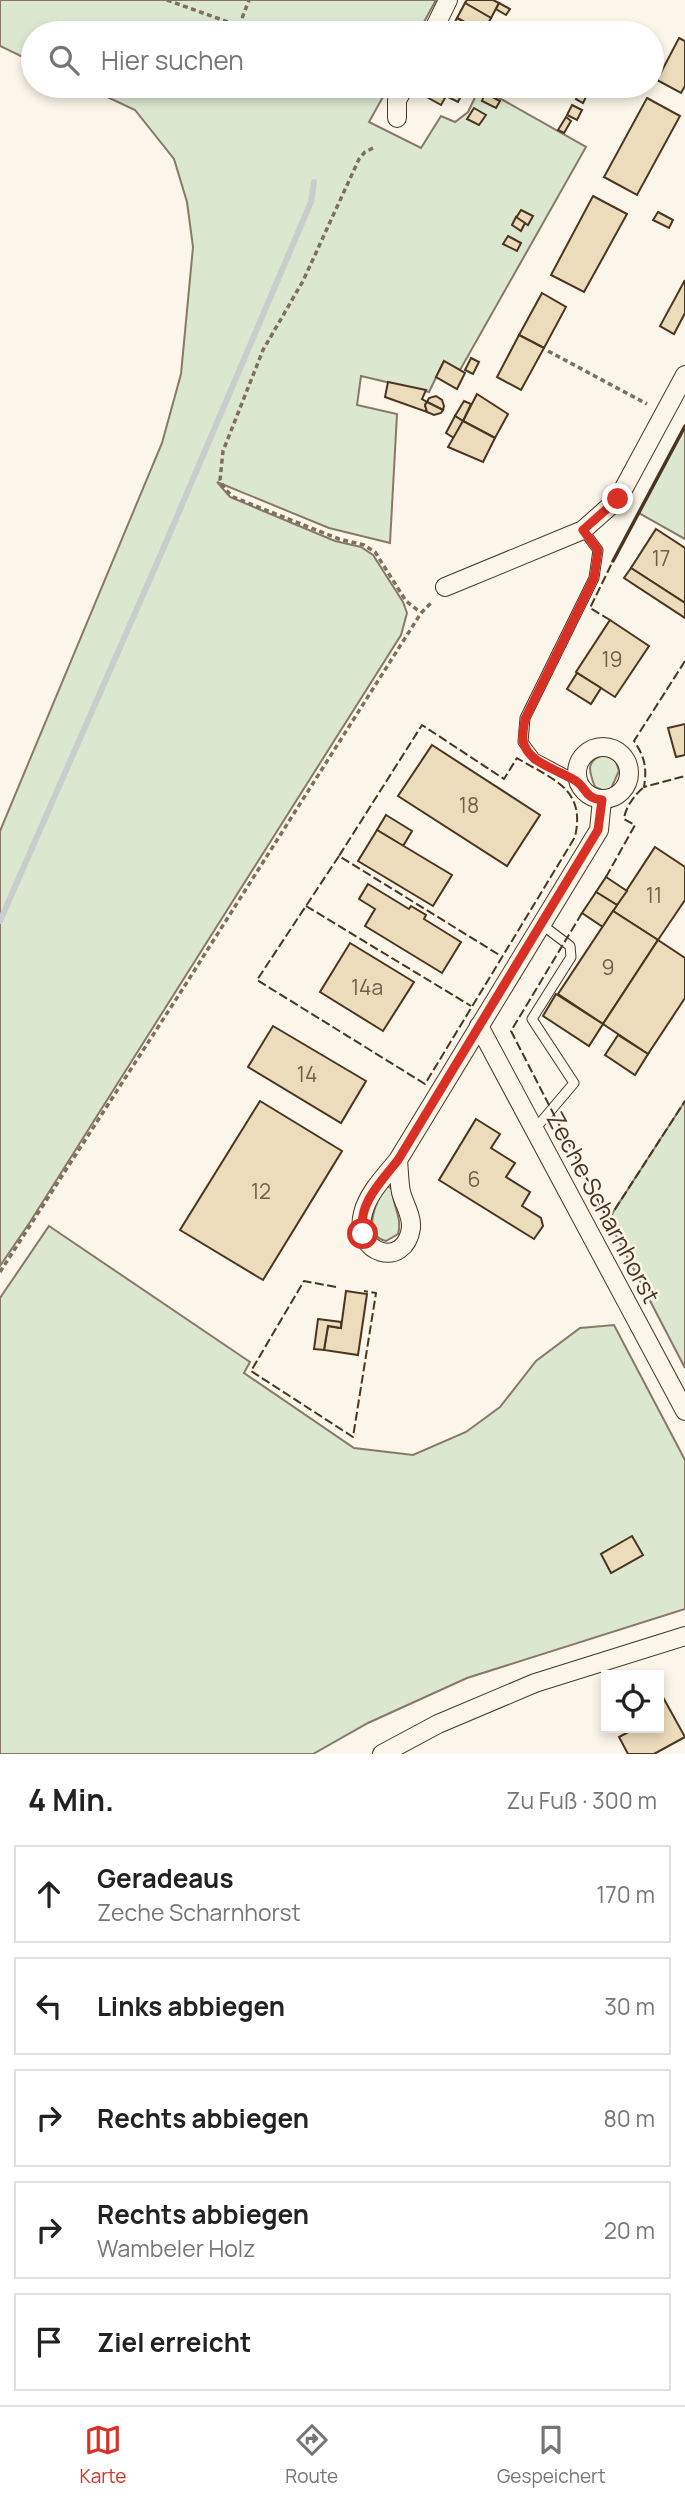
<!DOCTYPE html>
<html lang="de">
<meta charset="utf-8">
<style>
body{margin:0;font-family:Manrope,sans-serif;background:#f2f2f2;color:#222}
.controls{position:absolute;right:21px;bottom:21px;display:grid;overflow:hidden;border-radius:0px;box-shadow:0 4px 10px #0003}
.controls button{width:63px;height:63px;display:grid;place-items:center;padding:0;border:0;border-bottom:2px solid #e0e0e0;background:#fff;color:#222;font:35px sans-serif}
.stop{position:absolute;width:21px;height:21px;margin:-16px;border:5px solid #d93025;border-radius:50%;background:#fff}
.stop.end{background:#d93025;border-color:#fff;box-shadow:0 2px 7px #0008}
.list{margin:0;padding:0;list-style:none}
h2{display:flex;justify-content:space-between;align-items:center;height:91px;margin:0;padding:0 28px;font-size:30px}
h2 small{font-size:23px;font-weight:400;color:#767676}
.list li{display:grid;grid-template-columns:46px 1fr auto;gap:21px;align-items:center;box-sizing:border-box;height:98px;margin:0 14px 14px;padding:0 14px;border:2px solid #e0e0e0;border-radius:0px}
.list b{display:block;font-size:26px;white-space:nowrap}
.list p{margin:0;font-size:23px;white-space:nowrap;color:#767676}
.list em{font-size:23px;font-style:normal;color:#767676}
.icon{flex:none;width:38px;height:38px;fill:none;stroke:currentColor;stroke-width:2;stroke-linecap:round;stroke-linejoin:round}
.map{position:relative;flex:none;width:685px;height:1754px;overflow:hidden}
.search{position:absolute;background:#fff;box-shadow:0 4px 10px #0003;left:21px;right:21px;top:21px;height:77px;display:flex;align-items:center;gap:18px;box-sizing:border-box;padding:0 24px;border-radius:38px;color:#767676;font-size:26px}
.sheet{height:651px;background:#fff}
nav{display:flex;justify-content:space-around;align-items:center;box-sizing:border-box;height:98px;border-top:2px solid #e0e0e0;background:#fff;font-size:19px;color:#767676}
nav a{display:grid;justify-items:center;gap:4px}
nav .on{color:#d93025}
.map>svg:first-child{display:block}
</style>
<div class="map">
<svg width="685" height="1754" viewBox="0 0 685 1754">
<rect width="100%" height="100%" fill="#fbf6e9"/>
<g fill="#dce7d0" stroke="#887966" stroke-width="2">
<path d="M0 0H436L418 33H33V62L0 46Z"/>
<path d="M84 86H389L369 122 421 148 441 116 455 122 468 112 480 87 586 147 460 370 444 361 429 392 361 376 357 405 397 414 390 543 329 528 217 482 230 497 335 541 361 547 373 555 403 602 407 613 401 635 30 1222 0 1266V831L162 443 181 374 193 247 187 202 174 159 135 110Z"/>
<path d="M685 426V539L639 513Z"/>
<path d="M604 755 615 759 619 771 609 793 595 787C589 772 585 760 604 755Z"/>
<path d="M685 1101V1368L608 1220Z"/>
<path d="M386 1185 392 1189C392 1204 403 1219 398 1234L386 1241C360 1235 377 1200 386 1185Z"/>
<path d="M49 1226 250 1362 244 1373 354 1448 413 1455 466 1432 500 1407 536 1361 580 1328 614 1325 685 1460V1609L467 1678 368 1723 313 1754H0V1298Z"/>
</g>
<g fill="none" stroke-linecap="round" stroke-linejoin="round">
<path stroke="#c9cecd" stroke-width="6" d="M0 921 164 547 311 202 314 182"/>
</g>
<g fill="#ecdcbc" stroke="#4a3520" stroke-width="2">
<path d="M467 0H493L499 3 491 18 465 3Z"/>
<path d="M465 3 491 18 483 32 457 18Z"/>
<path d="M499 3 510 9 506 15 496 9Z"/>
<path d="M457 18 483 32V33L449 32Z"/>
<path d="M679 38 685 41V86L681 93 657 80Z"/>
<path d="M419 86H443L450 89 441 105 416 91Z"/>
<path d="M452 86 465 89 461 96 450 89Z"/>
<path d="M450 89 461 96 458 102 446 96Z"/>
<path d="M581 89 588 93 583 103 576 99Z"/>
<path d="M485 93 500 101 496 108 482 101Z"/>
<path d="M647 98 680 116 637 195 604 177Z"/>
<path d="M572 105 582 110 577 120 567 115Z"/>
<path d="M474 108 486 115 479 125 467 119Z"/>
<path d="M566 117 571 121 564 133 558 130Z"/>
<path d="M593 196 627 214 584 292 551 275Z"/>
<path d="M521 210 533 216 528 225 516 218Z"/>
<path d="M658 212 673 220 669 228 653 220Z"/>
<path d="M516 217 525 223 521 231 512 225Z"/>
<path d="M508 236 521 243 517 251 503 244Z"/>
<path d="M685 280V313L674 334 660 326Z"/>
<path d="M542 293 566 307 544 348 519 335Z"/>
<path d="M519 335 544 348 521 390 497 377Z"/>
<path d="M471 358 479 362 473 374 465 370Z"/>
<path d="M444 361 465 373 457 389 436 377Z"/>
<path d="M388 382 426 390 422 399 427 402 425 405 427 412 385 397Z"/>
<path d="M477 394 508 414 495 438 463 421Z"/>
<path d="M436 396 442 400 444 406 443 410 427 402 429 398Z"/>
<path d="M464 401 471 404 463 421 455 416Z"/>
<path d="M427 402 443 410 441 413 434 415 427 412 425 405Z"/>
<path d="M455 416 463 421 454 438 446 433Z"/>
<path d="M463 421 495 438 483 462 448 447Z"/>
<path d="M656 529 685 548V603L631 568Z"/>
<path d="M631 568 685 603V618L624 578Z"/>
<path d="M610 620 649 646 615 697 576 672Z"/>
<path d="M577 673 601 688 591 704 567 689Z"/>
<path d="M685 724V755L676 757 668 728Z"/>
<path d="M432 745 540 815 507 866 398 796Z"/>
<path d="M386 815 412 831 403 846 377 830Z"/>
<path d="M377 830 452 875 433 906 358 861Z"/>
<path d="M655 847 685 867V900L658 940 613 911Z"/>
<path d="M606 877 627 891 617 905 596 892Z"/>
<path d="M368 884 409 909 411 906 426 915 424 919 461 942 442 973 365 926 375 909 359 899Z"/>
<path d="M596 892 617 905 603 927 582 913Z"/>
<path d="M613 911 658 940 603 1024 558 994Z"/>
<path d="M658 940 685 958V998L648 1054 603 1024Z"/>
<path d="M350 943 414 982 383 1031 320 992Z"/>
<path d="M556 994 603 1024 589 1046 543 1016Z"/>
<path d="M273 1026 366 1081 341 1123 248 1067Z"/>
<path d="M618 1035 648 1054 635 1075 605 1055Z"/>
<path d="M260 1101 342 1151 263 1280 180 1230Z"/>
<path d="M476 1119 500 1134 491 1148 515 1163 506 1177 530 1192 522 1206 541 1218 543 1226 534 1239 439 1180Z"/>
<path d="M346 1291 367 1294 358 1355 324 1350 328 1326 341 1328Z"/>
<path d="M318 1319 341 1322V1328L328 1326 324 1350 314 1349Z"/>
<path d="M632 1536 643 1555 611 1573 601 1554Z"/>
<path d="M659 1690 685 1737 654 1754H628L619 1737 636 1728H659Z"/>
</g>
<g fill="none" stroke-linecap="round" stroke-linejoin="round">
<defs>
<g id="service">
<path d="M578 781 535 758 523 742 525 718 594 578 598 550 583 530"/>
<path d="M535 1129 574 1083 532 1019 571 957 570 946 541 924"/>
</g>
<g id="minor">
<path d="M432 33 448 0"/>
<path d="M397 118V100L405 86"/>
<path d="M445 587 583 530 618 499 685 375"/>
<circle cx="603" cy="773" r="26"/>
<path d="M479 1026 685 1411"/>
<path d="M398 1160C399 1170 399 1182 401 1192 404 1204 412 1215 411 1228 405 1270 352 1254 363 1213 368 1193 385 1176 398 1160L599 830 602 800"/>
<path d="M382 1754 438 1724 535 1683 685 1636"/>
</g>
</defs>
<use href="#service" stroke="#4a3520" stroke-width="11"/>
<use href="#minor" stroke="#4a3520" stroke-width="20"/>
<g stroke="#7f6f5c" stroke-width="3.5" stroke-dasharray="5 3.5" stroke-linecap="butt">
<path d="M167 0 239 26 249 0"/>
<path d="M373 148 365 152 359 159 303 281 263 350 223 451 220 480 224 488 233 497 339 539 364 545 375 552 406 601 420 612"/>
<path d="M548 351 647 404"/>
<path d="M0 1272 182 990 421 613 433 601"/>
</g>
<use href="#service" stroke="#fbf6e9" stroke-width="9"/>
<use href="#minor" stroke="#fbf6e9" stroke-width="18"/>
<g stroke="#4a3520" stroke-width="2" stroke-dasharray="9 3.5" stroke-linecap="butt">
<path d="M610 620 590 608 613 561"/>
<path d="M685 661 634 741C645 757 647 768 644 787L685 776"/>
<path d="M339 856 257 980 425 1084 575 837C586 788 553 780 517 758L504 779 422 725 339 856 501 956"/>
<path d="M606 877 635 825 624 819C625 808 635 794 644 787"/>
<path d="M306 906 471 1006"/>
<path d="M582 913 511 1031 608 1220 685 1101"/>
<path d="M336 1287 304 1281 251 1371 353 1437 376 1293 364 1291"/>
</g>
<path stroke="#4a3520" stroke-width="3.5" d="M613 561 685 426"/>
</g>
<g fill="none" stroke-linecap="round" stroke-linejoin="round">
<path stroke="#d93025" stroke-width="9" d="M363 1234C357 1204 381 1182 398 1160L598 830 602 800C584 798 587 788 576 781 560 770 528 764 523 741 522 735 524 725 525 719L594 578 598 550 583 530 618 499"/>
</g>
<g text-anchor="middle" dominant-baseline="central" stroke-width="5" stroke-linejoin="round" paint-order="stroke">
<g font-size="21" fill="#725f47">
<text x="661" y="558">17</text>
<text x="612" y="659">19</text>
<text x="469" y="805">18</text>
<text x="654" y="895">11</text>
<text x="608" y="967">9</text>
<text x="367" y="987">14a</text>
<text x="307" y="1074">14</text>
<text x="474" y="1179">6</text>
<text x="261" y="1191">12</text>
</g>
<g font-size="24" fill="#4a3520" stroke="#fbf6e9">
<text transform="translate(604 1207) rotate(62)">Zeche Scharnhorst</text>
</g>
</g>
</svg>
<div class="controls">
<button><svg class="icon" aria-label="locate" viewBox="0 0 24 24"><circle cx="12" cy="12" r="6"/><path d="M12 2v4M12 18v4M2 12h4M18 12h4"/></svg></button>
</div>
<div class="stop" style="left:363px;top:1234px"></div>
<div class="stop end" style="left:618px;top:499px"></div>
<div class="search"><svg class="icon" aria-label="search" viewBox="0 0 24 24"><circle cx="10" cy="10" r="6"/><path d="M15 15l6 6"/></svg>Hier suchen</div>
</div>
<section class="sheet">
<h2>4 Min.<small>Zu Fuß · 300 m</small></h2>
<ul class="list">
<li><svg class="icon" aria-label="ahead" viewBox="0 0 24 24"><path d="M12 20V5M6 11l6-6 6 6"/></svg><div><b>Geradeaus</b><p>Zeche Scharnhorst</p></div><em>170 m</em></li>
<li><svg class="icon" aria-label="left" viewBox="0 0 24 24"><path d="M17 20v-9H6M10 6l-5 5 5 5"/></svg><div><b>Links abbiegen</b></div><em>30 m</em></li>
<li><svg class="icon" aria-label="right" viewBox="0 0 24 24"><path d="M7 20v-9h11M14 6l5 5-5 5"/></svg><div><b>Rechts abbiegen</b></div><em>80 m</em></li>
<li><svg class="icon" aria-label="right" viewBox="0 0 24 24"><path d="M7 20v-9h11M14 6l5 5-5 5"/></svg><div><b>Rechts abbiegen</b><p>Wambeler Holz</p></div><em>20 m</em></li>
<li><svg class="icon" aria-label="arrive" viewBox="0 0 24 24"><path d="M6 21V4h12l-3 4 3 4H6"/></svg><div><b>Ziel erreicht</b></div></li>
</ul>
</section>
<nav>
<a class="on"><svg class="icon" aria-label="map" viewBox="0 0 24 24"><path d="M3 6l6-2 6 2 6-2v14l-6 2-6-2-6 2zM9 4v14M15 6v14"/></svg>Karte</a>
<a><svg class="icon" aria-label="directions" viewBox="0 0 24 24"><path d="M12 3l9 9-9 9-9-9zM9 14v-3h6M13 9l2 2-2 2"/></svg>Route</a>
<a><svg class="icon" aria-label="saved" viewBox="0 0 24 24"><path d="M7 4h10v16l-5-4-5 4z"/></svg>Gespeichert</a>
</nav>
